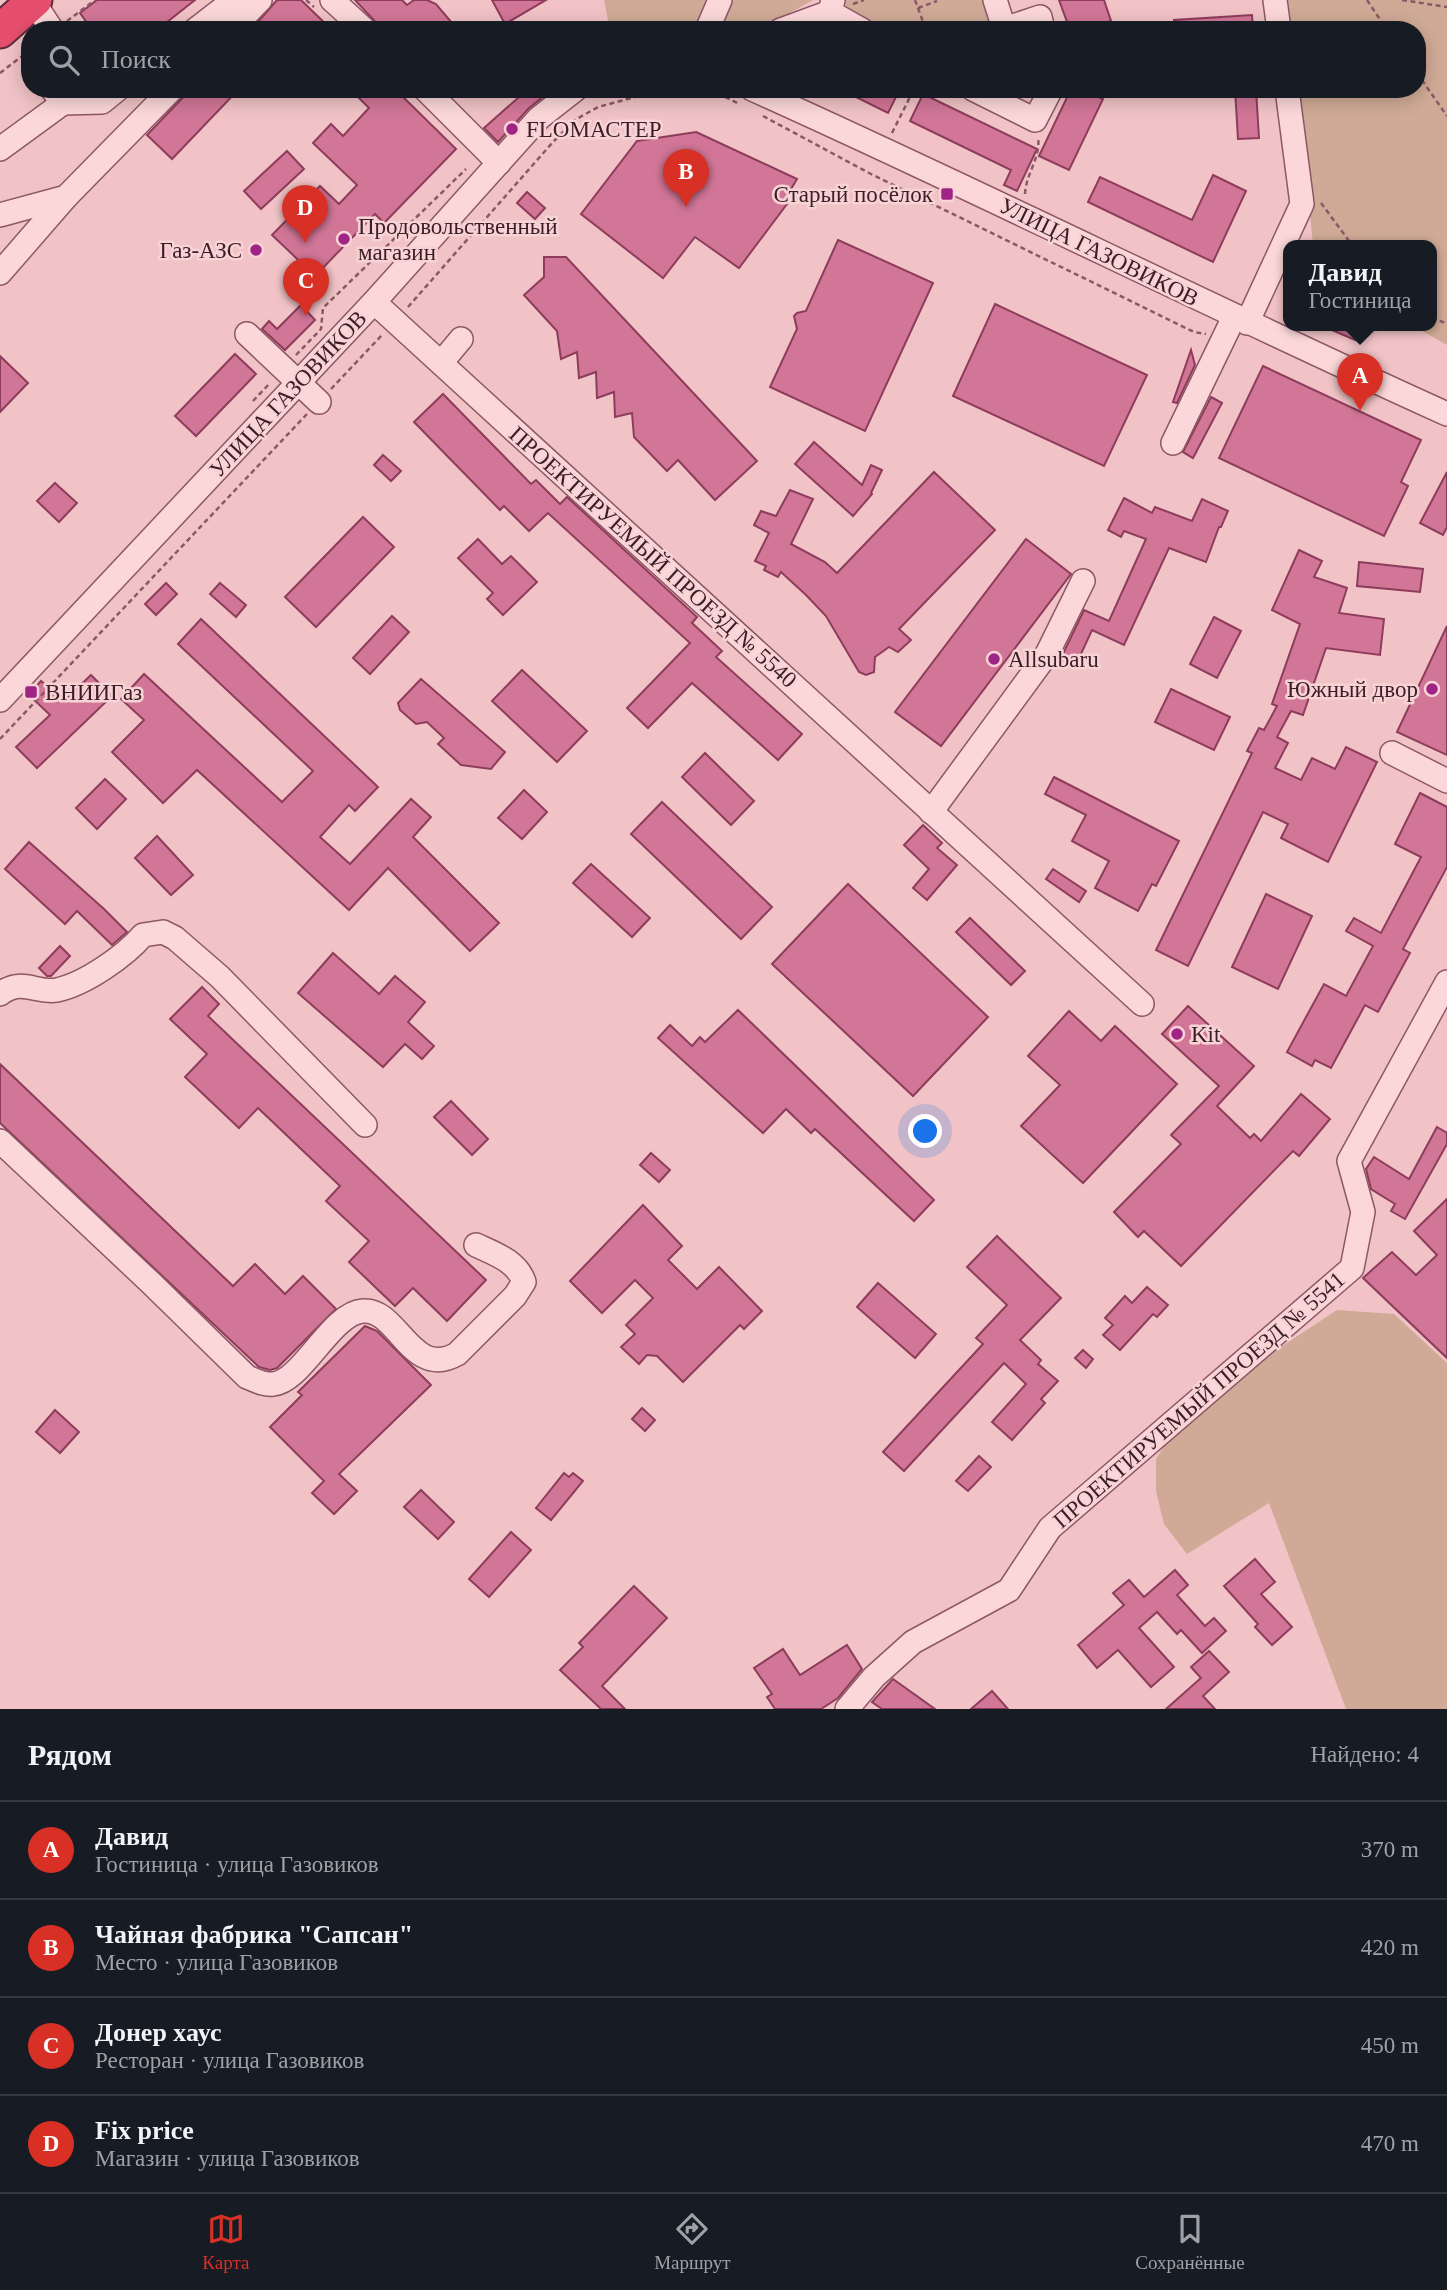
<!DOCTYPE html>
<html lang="ru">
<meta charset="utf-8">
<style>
body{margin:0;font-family:Georgia,serif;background:#242831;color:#f1f3f6}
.you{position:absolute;left:926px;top:1132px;width:24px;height:24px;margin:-18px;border:5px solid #fff;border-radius:50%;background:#1a73e8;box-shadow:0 0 0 10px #1a73e833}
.badge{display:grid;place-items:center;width:46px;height:46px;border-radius:50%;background:#d93025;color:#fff;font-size:23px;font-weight:700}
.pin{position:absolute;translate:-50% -58px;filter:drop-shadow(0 2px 4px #0008)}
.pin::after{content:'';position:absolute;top:37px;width:24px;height:21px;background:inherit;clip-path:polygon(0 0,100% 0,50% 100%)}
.popup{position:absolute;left:1283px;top:240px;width:154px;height:91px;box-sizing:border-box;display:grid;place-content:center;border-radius:14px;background:#171b24;filter:drop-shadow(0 2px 5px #0005);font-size:23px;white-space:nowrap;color:#9ea1a6}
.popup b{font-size:26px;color:#f1f3f6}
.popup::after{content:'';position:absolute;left:50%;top:100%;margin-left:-14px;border:14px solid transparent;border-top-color:#171b24}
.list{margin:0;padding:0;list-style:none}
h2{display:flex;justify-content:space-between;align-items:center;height:91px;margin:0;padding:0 28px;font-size:30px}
h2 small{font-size:23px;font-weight:400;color:#9ea1a6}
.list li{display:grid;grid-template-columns:46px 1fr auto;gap:21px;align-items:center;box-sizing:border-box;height:98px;padding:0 28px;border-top:2px solid #363941}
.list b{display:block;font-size:26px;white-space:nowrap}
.list p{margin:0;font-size:23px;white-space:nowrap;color:#9ea1a6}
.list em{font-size:23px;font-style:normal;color:#9ea1a6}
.icon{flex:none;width:38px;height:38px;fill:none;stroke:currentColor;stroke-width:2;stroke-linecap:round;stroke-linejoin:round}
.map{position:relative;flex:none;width:1447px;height:1709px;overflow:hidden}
.search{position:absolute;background:#171b24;box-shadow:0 4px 18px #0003;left:21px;right:21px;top:21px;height:77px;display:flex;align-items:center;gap:18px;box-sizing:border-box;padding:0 24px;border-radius:28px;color:#9ea1a6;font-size:26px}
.sheet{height:483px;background:#171b24}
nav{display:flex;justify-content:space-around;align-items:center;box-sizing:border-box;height:98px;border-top:2px solid #363941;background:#171b24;font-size:19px;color:#9ea1a6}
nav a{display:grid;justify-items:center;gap:4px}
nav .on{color:#d93025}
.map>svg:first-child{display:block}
</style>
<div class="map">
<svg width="1447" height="1709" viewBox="0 0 1447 1709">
<rect width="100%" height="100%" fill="#f1c3c6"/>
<g fill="#d0aa96">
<path d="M604 0H716L701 30H612L609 25Z"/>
<path d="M726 0H813L759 30H713Z"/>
<path d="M846 0H987L996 23 977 30H880L845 14Z"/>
<path d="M1286 0H1447V345L1412 325H1432V245H1313L1298 89H1417V30H1290Z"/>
<path d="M1337 1310 1394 1314 1447 1363V1709H1346L1269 1503 1187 1554 1164 1524 1156 1491V1459L1189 1407Z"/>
</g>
<g fill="#d27697" stroke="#8e3c5b" stroke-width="2">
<path d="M97 0H195L157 30H92L80 13Z"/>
<path d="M277 0H301L332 30H251Z"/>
<path d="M355 0H402L407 5 414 0H427L436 4 458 30H383Z"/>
<path d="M492 0H546L505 24Z"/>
<path d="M1059 0H1104L1111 21 1085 30H1070Z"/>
<path d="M1252 15 1253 30H1174V20Z"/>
<path d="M191 89H239L172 159 147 135Z"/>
<path d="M350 89H395L456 149 384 223 375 214 315 276 272 235 320 186 339 204 357 185 313 143 331 124 343 136 369 108Z"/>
<path d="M528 89H547L549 92 529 108 498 142 484 128Z"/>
<path d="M840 89H900L888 113Z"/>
<path d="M1071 89H1083L1103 99 1069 170 1039 156Z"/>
<path d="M1235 89H1256L1259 138 1238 139Z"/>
<path d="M923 94 1037 149 1017 191 1004 185 1011 170 910 121Z"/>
<path d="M696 132 797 179 787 196 790 200 739 268 695 237 663 278 581 214 637 141Z"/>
<path d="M287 151 304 169 261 209 244 191Z"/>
<path d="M1213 175 1246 191 1213 262 1088 202 1100 177 1192 220Z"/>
<path d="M527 192 545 208 535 219 517 203Z"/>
<path d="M838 240 933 283 865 431 770 387 797 329 794 316 797 313 806 311Z"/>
<path d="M544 257H566L757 461 715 500 678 460 667 471 634 437 632 413 615 417 614 392 597 398 596 372 579 378 577 352 561 359 557 331 524 295 544 277Z"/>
<path d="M995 304 1147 375 1104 466 953 396Z"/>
<path d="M301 305 315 320 285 350 262 329 269 321 277 329Z"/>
<path d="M1320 325H1360L1355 340Z"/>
<path d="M1191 350 1195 365 1177 403 1173 402Z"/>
<path d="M235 354 256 374 196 436 175 416Z"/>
<path d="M0 356 28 383 0 412Z"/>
<path d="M1263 366 1421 440 1401 482 1408 486 1384 536 1219 458Z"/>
<path d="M443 394 531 484 536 480 560 504 567 497 697 617 692 623 722 651 716 657 802 734 778 760 692 683 648 728 627 708 690 643 548 513 529 531 504 506 500 510 414 422Z"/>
<path d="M1211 397 1222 403 1193 458 1183 452Z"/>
<path d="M814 442 862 485 871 465 882 470 871 493 872 494 853 516 795 464Z"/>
<path d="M383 455 401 471 391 481 374 465Z"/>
<path d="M934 472 995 530 899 629 911 640 898 652 889 647 875 657 874 672 866 675 859 672 826 616 806 595 781 572 778 577 764 570 766 566 755 561 769 533 754 525 761 511 776 516 790 490 813 499 791 544 825 562 837 573Z"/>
<path d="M1447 472V527L1443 535 1420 523Z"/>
<path d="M55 483 77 503 59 522 37 501Z"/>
<path d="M1124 498 1152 513 1155 507 1192 521 1202 499 1228 511 1221 527H1219L1206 562 1169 548 1124 645 1092 630 1075 667 1060 660 1084 610 1109 621 1146 539 1124 531 1121 537 1108 530Z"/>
<path d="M363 517 394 547 316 627 285 597Z"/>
<path d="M478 539 502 564 511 556 537 582 503 615 487 599 493 593 458 558Z"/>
<path d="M1026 539 1071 574 941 746 895 712Z"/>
<path d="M1299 550 1322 561 1314 577 1347 588 1339 613 1384 619 1380 655 1326 648 1303 715 1291 711 1277 737 1288 743 1275 768 1301 780 1312 758 1335 769 1346 747 1377 762 1328 862 1281 838 1288 824 1263 812 1188 966 1156 950 1252 753 1247 751 1259 728 1264 730 1277 706 1272 704 1300 624 1272 610Z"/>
<path d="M1359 562 1423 569 1420 592 1357 586Z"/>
<path d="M166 583 177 594 156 615 145 604Z"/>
<path d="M220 583 246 605 236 617 210 594Z"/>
<path d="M392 616 409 632 370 674 353 658Z"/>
<path d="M1214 617 1241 631 1217 678 1190 664Z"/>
<path d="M201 619 378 787 355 811 349 805 320 837 350 864 411 799 431 817 413 837 499 923 470 951 388 868 349 910 197 770 163 803 112 752 144 720 121 699 144 674 282 802 313 771 178 644Z"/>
<path d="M1447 626V755L1397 732Z"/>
<path d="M522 670 587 731 557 762 492 701Z"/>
<path d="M91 675 112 696 37 768 16 747 50 715 29 695 41 681 64 701Z"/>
<path d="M421 679 505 752 491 769 461 765 438 744 444 738 427 722 416 724 400 710 398 703Z"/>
<path d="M1171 689 1230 717 1214 750 1155 722Z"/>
<path d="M705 753 754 801 731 825 682 777Z"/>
<path d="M1054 777 1179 841 1156 886 1152 884 1138 911 1095 888 1109 861 1072 841 1086 815 1045 794Z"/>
<path d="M105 779 126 799 97 829 76 808Z"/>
<path d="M524 790 547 812 522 839 498 818Z"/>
<path d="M1420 793 1447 807V867L1403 949 1410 953 1378 1012 1365 1005 1331 1068 1315 1060 1312 1066 1287 1052 1324 984 1346 996 1373 946 1346 931 1354 918 1381 933 1421 857 1395 844Z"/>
<path d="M662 802 772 907 741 939 631 834Z"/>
<path d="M923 825 942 843 937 848 957 865 927 900 913 888 929 869 904 845Z"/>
<path d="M157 836 193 875 171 895 135 858Z"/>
<path d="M29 842 104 909 127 932 112 945 77 911 65 924 5 869Z"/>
<path d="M591 864 650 918 632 937 573 883Z"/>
<path d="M1053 869 1086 891 1079 902 1046 879Z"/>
<path d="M848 884 988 1017 913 1096 772 964Z"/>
<path d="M1266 894 1312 916 1278 989 1232 967Z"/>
<path d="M970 918 1025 971 1011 985 956 932Z"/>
<path d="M60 946 70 956 51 976H47L39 968Z"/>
<path d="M333 953 379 994 395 976 425 1002 408 1022 434 1046 422 1059 405 1044 383 1067 298 993Z"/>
<path d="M202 987 219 1004 208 1016 486 1280 447 1321 413 1288 395 1306 349 1262 369 1241 326 1201 340 1186 258 1108 239 1128 185 1077 207 1054 170 1019Z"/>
<path d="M1188 1006 1254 1066 1217 1106 1250 1138 1254 1134 1261 1141 1301 1094 1330 1119 1299 1156 1293 1151 1181 1266 1144 1231 1138 1237 1114 1212 1181 1144 1171 1135 1219 1086 1162 1034Z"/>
<path d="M738 1010 934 1200 914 1221 815 1129 811 1133 786 1109 763 1133 658 1038 670 1025 692 1046 700 1037 705 1042Z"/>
<path d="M1069 1011 1101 1041 1115 1026 1177 1084 1083 1183 1021 1126 1060 1085 1028 1056Z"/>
<path d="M0 1064 233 1286 255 1264 285 1294 303 1276 336 1309 277 1368 270 1370 259 1367 0 1123Z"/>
<path d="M451 1101 488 1139 472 1155 434 1117Z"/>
<path d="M1437 1127 1447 1133V1144L1405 1219 1391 1211 1395 1204 1371 1189 1366 1169 1374 1157 1409 1179Z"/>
<path d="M651 1153 670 1170 659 1182 640 1165Z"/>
<path d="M1447 1199V1358L1363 1278 1392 1252 1416 1275 1437 1255 1414 1231Z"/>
<path d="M643 1205 682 1246 668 1260 697 1289 719 1267 762 1311 744 1329 740 1325 683 1382 657 1356 647 1355 639 1364 621 1347 635 1334 626 1325 653 1298 635 1280 602 1313 570 1281Z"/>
<path d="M997 1236 1061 1298 1020 1340 1041 1360 1038 1364 1058 1381 1041 1399 1045 1403 1012 1440 992 1422 1026 1384 1004 1363 904 1471 883 1452 983 1344 976 1338 1007 1305 967 1267Z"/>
<path d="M878 1283 936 1334 915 1358 857 1307Z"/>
<path d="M1147 1287 1168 1305 1157 1317 1153 1314 1120 1350 1103 1335 1113 1325 1105 1318 1125 1296 1132 1303Z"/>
<path d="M365 1326 377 1331 431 1385 339 1474 357 1491 334 1514 312 1493 324 1481 270 1427 302 1395 298 1392Z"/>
<path d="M1083 1350 1093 1359 1086 1368 1075 1358Z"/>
<path d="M642 1408 655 1420 645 1431 632 1419Z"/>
<path d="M55 1410 79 1432 60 1453 36 1432Z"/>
<path d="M979 1456 991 1467 968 1491 956 1481Z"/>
<path d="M564 1473 569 1477 573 1473 583 1481 551 1520 536 1508Z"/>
<path d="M421 1490 454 1522 438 1539 404 1507Z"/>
<path d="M511 1532 531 1550 489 1597 469 1579Z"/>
<path d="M1255 1559 1275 1582 1261 1594 1292 1627 1272 1645 1255 1627 1258 1624 1224 1586Z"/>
<path d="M1175 1570 1188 1585 1177 1595 1205 1626 1214 1618 1226 1631 1202 1653 1181 1630 1177 1634 1157 1612 1139 1628 1174 1667 1151 1687 1118 1650 1097 1668 1078 1645 1124 1605 1113 1593 1129 1580 1144 1597Z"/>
<path d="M634 1586 667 1618 602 1686 625 1709H601L560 1670 583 1647 579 1643Z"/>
<path d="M847 1645 862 1669 838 1698 821 1709H775L767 1697 772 1694 754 1668 783 1649 800 1675Z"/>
<path d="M1209 1651 1229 1672 1203 1696 1215 1709H1166L1201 1678 1191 1667Z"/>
<path d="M893 1679 935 1709H882L872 1702Z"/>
<path d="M992 1691 1008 1709H971Z"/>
</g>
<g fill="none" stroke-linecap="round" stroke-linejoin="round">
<defs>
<g id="minor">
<path d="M332 0 365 30"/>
<path d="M833 0 830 12 862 30"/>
<path d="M995 0 1004 28"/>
<path d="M1275 0 1279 30"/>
<path d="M33 1 52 30"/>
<path d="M195 30 234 0"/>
<path d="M231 30 260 0"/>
<path d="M707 30 720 0"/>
<path d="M781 30 830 12"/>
<path d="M1001 30 1040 17 1043 30"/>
<path d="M52 89 63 103 102 102 118 89"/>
<path d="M425 89 499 163"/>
<path d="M752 89C986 194 1214 309 1447 414"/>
<path d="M973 89 1035 120 1051 89"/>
<path d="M0 149 63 103"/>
<path d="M0 215 66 197 172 89"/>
<path d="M0 273 66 197"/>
<path d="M374 302 1142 1004"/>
<path d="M1247 323 1302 204 1287 89"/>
<path d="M247 334 319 402"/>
<path d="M441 363 461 339"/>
<path d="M1173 443 1234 317"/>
<path d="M0 700 374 302 539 118 576 89"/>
<path d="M1392 753 1447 781"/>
<path d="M931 812 1047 654 1083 581"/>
<path d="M0 994C22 977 36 994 57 990 85 984 125 956 143 935L163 932 175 938 220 977 365 1125"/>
<path d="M0 1141 151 1283 247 1377C255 1380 263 1385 273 1384 302 1382 331 1313 363 1311 398 1308 411 1380 457 1354L515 1296 524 1282C517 1261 495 1254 476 1245"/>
<path d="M847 1709 874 1677 913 1642 1009 1590 1050 1528 1352 1268 1363 1212 1349 1161 1447 982"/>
</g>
<path id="highway" d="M0 31 35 0"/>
</defs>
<use href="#minor" stroke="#8d5865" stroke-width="26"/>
<use href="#highway" stroke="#5a2d3b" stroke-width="37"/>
<g stroke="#8d5865" stroke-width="2.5" stroke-dasharray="5 3.5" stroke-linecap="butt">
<path d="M306 0 314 7"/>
<path d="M915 0 926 30"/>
<path d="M1367 0 1387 30"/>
<path d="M1402 0 1447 7"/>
<path d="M853 4 864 0"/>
<path d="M918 8 937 1"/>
<path d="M67 21 95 0"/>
<path d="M0 73 30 50"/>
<path d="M1417 73 1447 116"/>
<path d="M710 89 739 104"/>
<path d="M763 116 869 173 1194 332 1206 334"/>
<path d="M892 133 914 89"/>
<path d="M1025 194C1026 173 1041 158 1038 137"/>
<path d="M1321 203 1352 245"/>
<path d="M408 307 553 142 575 120 598 107 665 89"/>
<path d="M1432 317 1447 324"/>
<path d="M296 355 321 329 323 308 466 169"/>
<path d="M331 389 382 335"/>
<path d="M253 401 270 383"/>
<path d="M0 739 307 414"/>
</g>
<use href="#minor" stroke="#fbd7d9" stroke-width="23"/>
<use href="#highway" stroke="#e64e6e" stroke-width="33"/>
</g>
<g fill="#a02485" stroke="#f8d3d5" stroke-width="2.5">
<circle cx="512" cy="129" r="7"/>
<rect x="940" y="187" width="14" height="14" rx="3.5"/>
<circle cx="344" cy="239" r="7"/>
<circle cx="256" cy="250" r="7"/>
<circle cx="994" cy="659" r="7"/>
<circle cx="1432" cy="689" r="7"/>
<rect x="24" y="685" width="14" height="14" rx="3.5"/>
<circle cx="1177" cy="1034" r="7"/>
</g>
<g text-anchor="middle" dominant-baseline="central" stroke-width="5" stroke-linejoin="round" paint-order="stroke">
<g font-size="23" fill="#3b1d26" stroke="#f8d3d5" text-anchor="start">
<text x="526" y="129">FLOМАСТЕР</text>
<text x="933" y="194" text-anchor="end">Старый посёлок</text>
<text x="358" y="226">Продовольственный<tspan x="358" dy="26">магазин</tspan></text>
<text x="242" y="250" text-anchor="end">Газ-АЗС</text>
<text x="1008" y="659">Allsubaru</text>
<text x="1418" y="689" text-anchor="end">Южный двор</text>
<text x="45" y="692">ВНИИГаз</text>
<text x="1191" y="1034">Kit</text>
</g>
<g font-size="23" fill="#3b1d26" stroke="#f8d3d5">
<text transform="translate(1099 252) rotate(26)">УЛИЦА ГАЗОВИКОВ</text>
<text transform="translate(288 394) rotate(-47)">УЛИЦА ГАЗОВИКОВ</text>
<text transform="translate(653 557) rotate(42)">ПРОЕКТИРУЕМЫЙ ПРОЕЗД № 5540</text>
<text transform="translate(1199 1400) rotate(-41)">ПРОЕКТИРУЕМЫЙ ПРОЕЗД № 5541</text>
</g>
</g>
</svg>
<div class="you"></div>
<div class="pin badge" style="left:1360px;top:411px">A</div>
<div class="popup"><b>Давид</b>Гостиница</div>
<div class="pin badge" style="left:686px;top:207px">B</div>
<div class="pin badge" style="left:306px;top:316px">C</div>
<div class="pin badge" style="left:305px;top:243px">D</div>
<div class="search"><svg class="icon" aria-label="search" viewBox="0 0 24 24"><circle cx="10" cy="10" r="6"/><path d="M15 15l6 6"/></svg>Поиск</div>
</div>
<section class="sheet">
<h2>Рядом<small>Найдено: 4</small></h2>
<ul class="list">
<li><span class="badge">A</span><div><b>Давид</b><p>Гостиница · улица Газовиков</p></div><em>370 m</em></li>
<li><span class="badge">B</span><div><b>Чайная фабрика &quot;Сапсан&quot;</b><p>Место · улица Газовиков</p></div><em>420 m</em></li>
<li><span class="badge">C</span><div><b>Донер хаус</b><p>Ресторан · улица Газовиков</p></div><em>450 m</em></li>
<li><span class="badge">D</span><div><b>Fix price</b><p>Магазин · улица Газовиков</p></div><em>470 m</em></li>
</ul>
</section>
<nav>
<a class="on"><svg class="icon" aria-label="map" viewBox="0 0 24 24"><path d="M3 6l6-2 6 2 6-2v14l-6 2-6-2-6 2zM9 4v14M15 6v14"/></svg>Карта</a>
<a><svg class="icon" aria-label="directions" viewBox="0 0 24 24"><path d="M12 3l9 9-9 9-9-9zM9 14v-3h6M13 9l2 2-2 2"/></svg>Маршрут</a>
<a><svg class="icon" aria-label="saved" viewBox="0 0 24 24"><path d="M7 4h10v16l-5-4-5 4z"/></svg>Сохранённые</a>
</nav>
